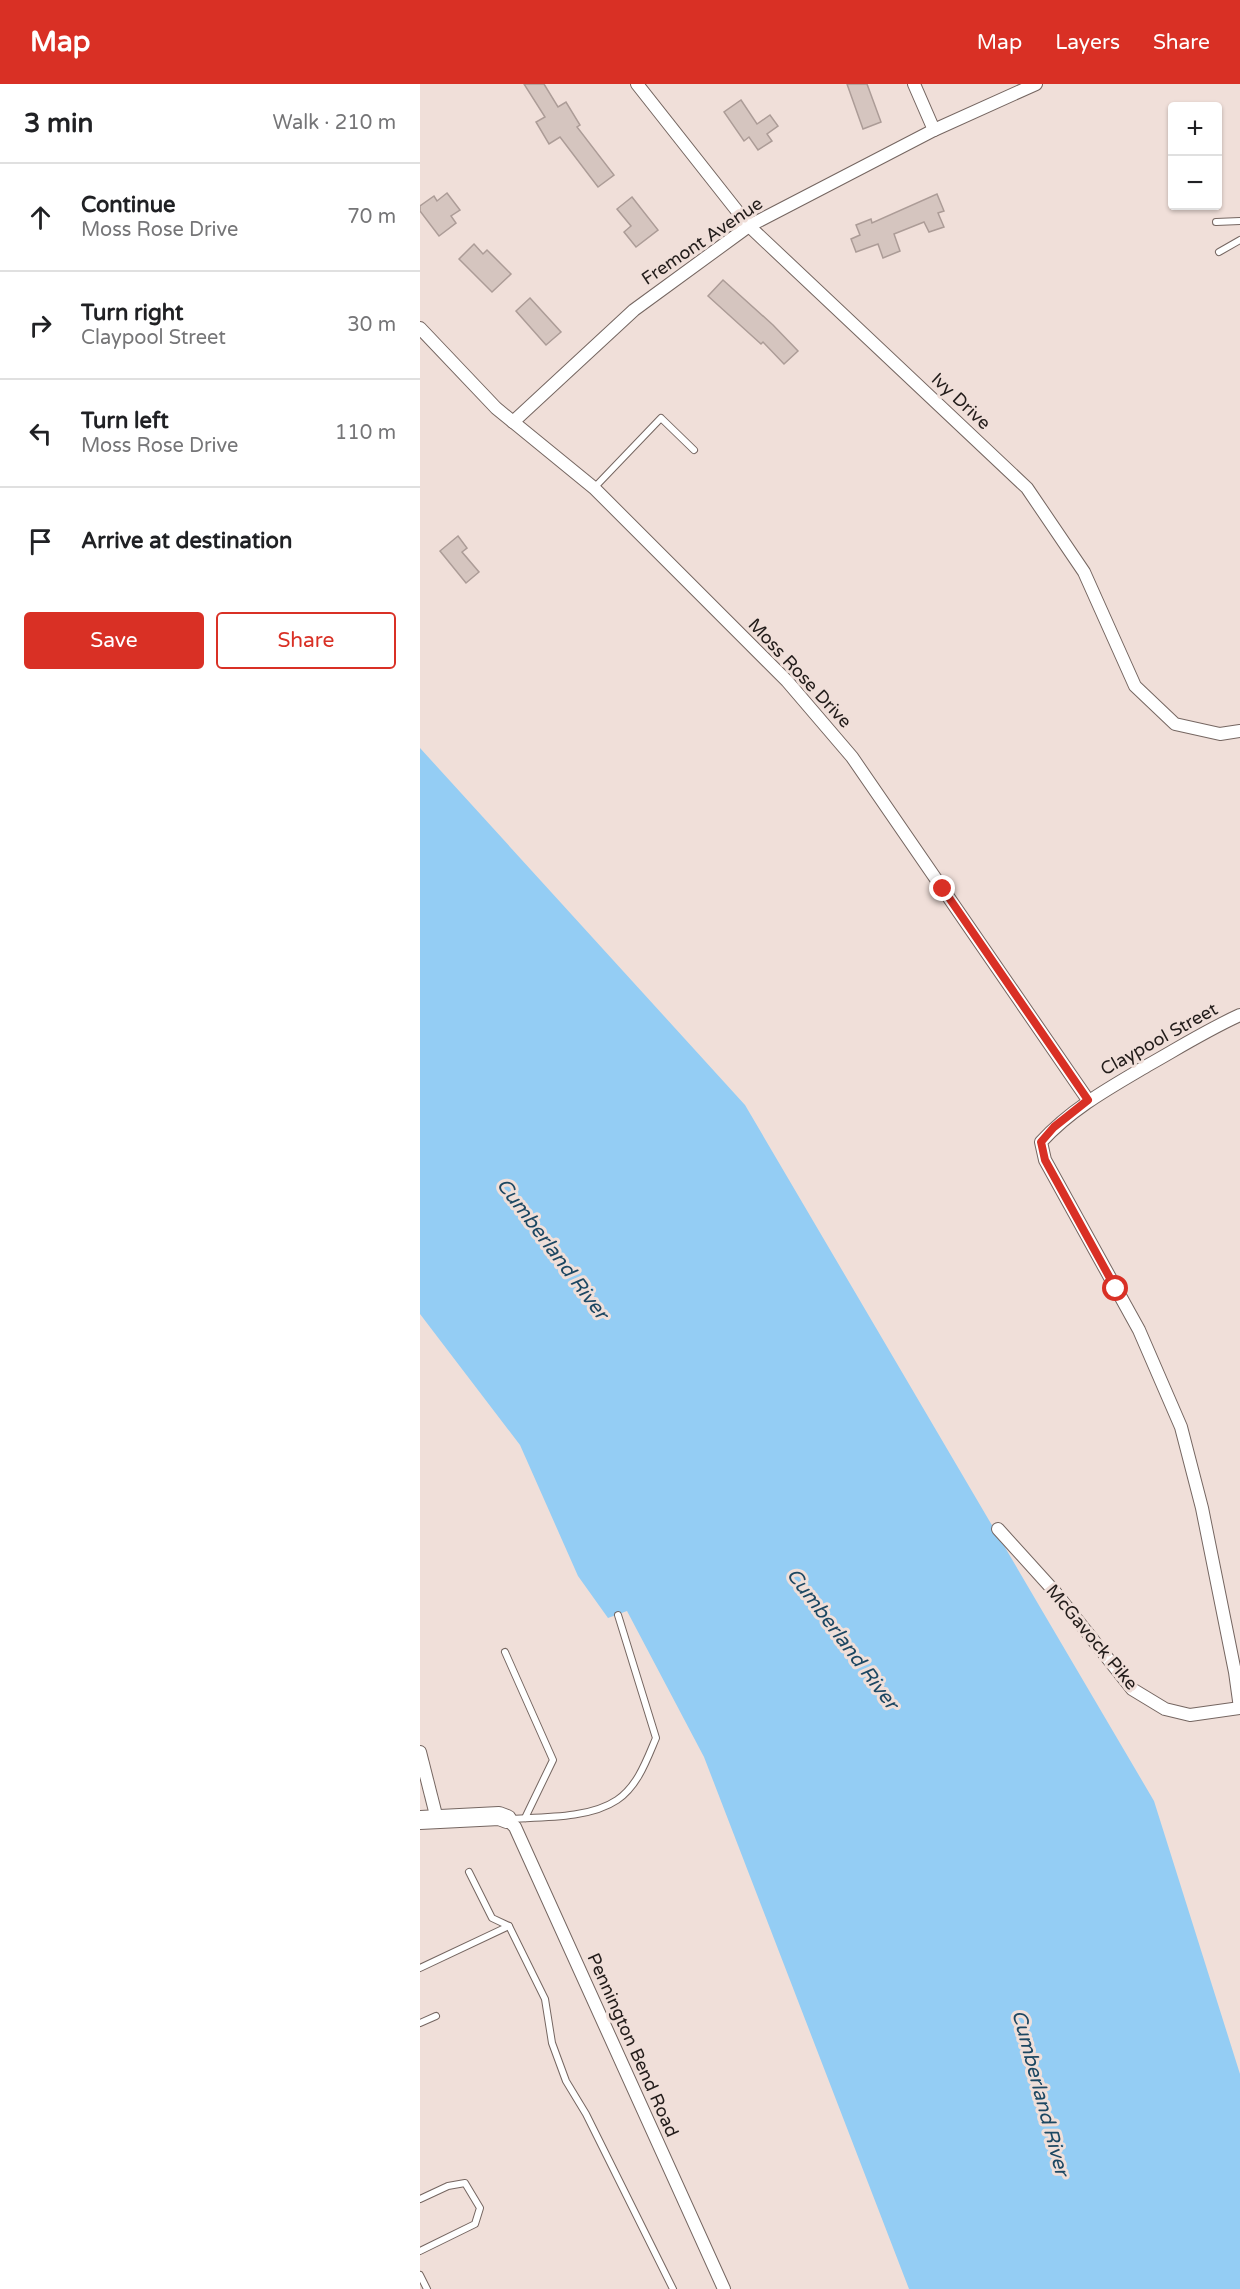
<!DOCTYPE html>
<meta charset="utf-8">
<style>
body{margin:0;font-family:"Varela Round",sans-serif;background:#f6f6f6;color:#202124}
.controls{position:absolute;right:18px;top:18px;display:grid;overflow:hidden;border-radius:6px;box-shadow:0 2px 4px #0004}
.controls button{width:54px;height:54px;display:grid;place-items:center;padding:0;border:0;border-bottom:2px solid #e0e0e0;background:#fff;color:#202124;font:30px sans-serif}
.stop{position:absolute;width:18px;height:18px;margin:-14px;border:4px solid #d93025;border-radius:50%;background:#fff}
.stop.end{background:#d93025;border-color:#fff;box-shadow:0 2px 6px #0008}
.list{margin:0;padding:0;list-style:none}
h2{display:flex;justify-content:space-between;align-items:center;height:78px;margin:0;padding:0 24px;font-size:26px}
h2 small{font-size:20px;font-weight:400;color:#757577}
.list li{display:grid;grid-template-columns:39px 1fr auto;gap:18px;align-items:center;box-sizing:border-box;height:108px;padding:0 24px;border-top:2px solid #e0e0e0}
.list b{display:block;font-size:22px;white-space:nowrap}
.list p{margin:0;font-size:20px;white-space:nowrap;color:#757577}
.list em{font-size:20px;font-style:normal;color:#757577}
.actions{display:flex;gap:12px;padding:18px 24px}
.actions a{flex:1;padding:14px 0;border:2px solid #d93025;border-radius:6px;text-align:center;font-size:21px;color:#d93025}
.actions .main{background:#d93025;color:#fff}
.icon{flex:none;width:33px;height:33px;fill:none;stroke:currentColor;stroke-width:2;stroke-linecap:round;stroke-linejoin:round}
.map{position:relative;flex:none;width:820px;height:2205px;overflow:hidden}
header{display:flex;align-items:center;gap:36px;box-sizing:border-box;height:84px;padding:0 30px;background:#d93025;color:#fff}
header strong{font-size:28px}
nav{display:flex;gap:33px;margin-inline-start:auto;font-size:21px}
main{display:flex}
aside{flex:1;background:#fff}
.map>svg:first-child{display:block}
</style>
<header>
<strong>Map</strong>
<nav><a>Map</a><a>Layers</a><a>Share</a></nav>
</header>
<main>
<aside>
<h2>3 min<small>Walk · 210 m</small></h2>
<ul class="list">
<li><svg class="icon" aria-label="ahead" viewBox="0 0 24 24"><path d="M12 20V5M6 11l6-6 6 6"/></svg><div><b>Continue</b><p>Moss Rose Drive</p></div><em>70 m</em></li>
<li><svg class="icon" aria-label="right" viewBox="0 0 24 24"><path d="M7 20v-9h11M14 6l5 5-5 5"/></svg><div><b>Turn right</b><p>Claypool Street</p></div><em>30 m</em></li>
<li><svg class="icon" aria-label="left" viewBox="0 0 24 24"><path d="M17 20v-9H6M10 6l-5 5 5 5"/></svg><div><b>Turn left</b><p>Moss Rose Drive</p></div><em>110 m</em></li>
<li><svg class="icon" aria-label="arrive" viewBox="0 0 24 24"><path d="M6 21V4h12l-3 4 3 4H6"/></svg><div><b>Arrive at destination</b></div></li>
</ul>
<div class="actions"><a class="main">Save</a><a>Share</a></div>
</aside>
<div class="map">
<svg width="820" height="2205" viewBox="0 0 820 2205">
<rect width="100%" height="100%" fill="#f0dfd9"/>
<path fill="#94cdf4" d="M0 664 325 1021 734 1717 820 1990V2205H489L284 1673 207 1527 188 1534 158 1492 100 1361 0 1230Z"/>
<g fill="#d5c5bf" stroke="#ac9c97" stroke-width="1.5">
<path d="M104 0H124L138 23 146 18 160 41 157 43 194 91 178 103 140 53 129 60 116 38 125 33Z"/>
<path d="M427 0H447L461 38 443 45Z"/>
<path d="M321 16 337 40 350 31 358 42 347 50 352 57 338 66 329 53 324 57 304 28Z"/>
<path d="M27 109 40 126 31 132 36 139 19 152 0 127V122L14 112 17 117Z"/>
<path d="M517 110 524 127 518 129 524 143 509 148 504 138 474 150 480 167 463 174 458 160 436 168 431 155 440 151 436 141 451 135 452 139Z"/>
<path d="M212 113 238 146 216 163 204 148 211 142 197 125Z"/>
<path d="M54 160 63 170 67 166 91 190 72 208 39 175Z"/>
<path d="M303 196 353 241 378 267 364 280 343 258 341 260 288 212Z"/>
<path d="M110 214 141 248 126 261 96 227Z"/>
<path d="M38 452 47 464 42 468 59 488 46 499 20 467Z"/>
</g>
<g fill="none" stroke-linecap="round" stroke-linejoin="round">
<defs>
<g id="lane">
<path d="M796 138 820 137"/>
<path d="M799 168 820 156"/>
<path d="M174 404 241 334 274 366"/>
<path d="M85 1568 133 1676 105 1734"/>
<path d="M88 1735C121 1733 169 1735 197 1716 218 1702 227 1675 236 1654L198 1531"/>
<path d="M49 1788 72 1834 89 1842 125 1915 132 1959 146 1997 166 2030 253 2205"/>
<path d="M0 1884 89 1842"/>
<path d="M0 1939 16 1932"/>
<path d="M0 2115 28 2102 45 2099 60 2124 55 2140 0 2167"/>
<path d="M0 2191 7 2205"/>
</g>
<g id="street">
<path d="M217 0 329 142 607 404 664 488 715 602 755 640 800 650 820 647"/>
<path d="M494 0 514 46"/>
<path d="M0 244 76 324 174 404 367 597 432 673 668 1016"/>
<path d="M93 338 214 226 329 142 514 46 616 0"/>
<path d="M578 1445 635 1508 712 1605 745 1625 770 1631 820 1624"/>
<path d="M820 1624 815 1588 782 1424 761 1343 719 1246 625 1076 621 1058C652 1024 691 1003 730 980 760 963 789 945 820 931"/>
<path d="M0 1668 17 1735"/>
<path d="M87 1735 95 1743 304 2205"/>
</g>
<path id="secondary" d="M0 1736 79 1732 87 1735"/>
</defs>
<use href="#lane" stroke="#756661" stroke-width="8"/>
<use href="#street" stroke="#756661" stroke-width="14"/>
<use href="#secondary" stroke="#756661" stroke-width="20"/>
<use href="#lane" stroke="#fff" stroke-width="6"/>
<use href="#street" stroke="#fff" stroke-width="12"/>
<use href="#secondary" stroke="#fff" stroke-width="18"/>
</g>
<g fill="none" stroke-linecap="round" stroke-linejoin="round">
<path stroke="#d93025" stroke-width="8" d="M523 805 668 1016 634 1043 621 1058 625 1076 696 1205"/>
</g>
<g text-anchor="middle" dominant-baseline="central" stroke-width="6" stroke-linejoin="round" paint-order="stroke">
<g font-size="18" fill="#221c1a" stroke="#f0dfd9">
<text transform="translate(282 157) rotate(-34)">Fremont Avenue</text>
<text transform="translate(541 317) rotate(43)">Ivy Drive</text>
<text transform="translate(380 589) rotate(47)">Moss Rose Drive</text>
<text transform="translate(739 955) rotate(-29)">Claypool Street</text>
<text transform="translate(672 1553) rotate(50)">McGavock Pike</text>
<text transform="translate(213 1961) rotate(66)">Pennington Bend Road</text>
</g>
<g font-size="20" font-style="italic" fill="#1c4762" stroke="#f0dfd9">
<text transform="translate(132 1165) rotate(53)">Cumberland River</text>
<text transform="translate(422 1555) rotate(53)">Cumberland River</text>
<text transform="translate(620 2009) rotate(75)">Cumberland River</text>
</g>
</g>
</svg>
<div class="controls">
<button>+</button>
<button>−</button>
</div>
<div class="stop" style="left:696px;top:1205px"></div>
<div class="stop end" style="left:523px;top:805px"></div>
</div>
</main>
